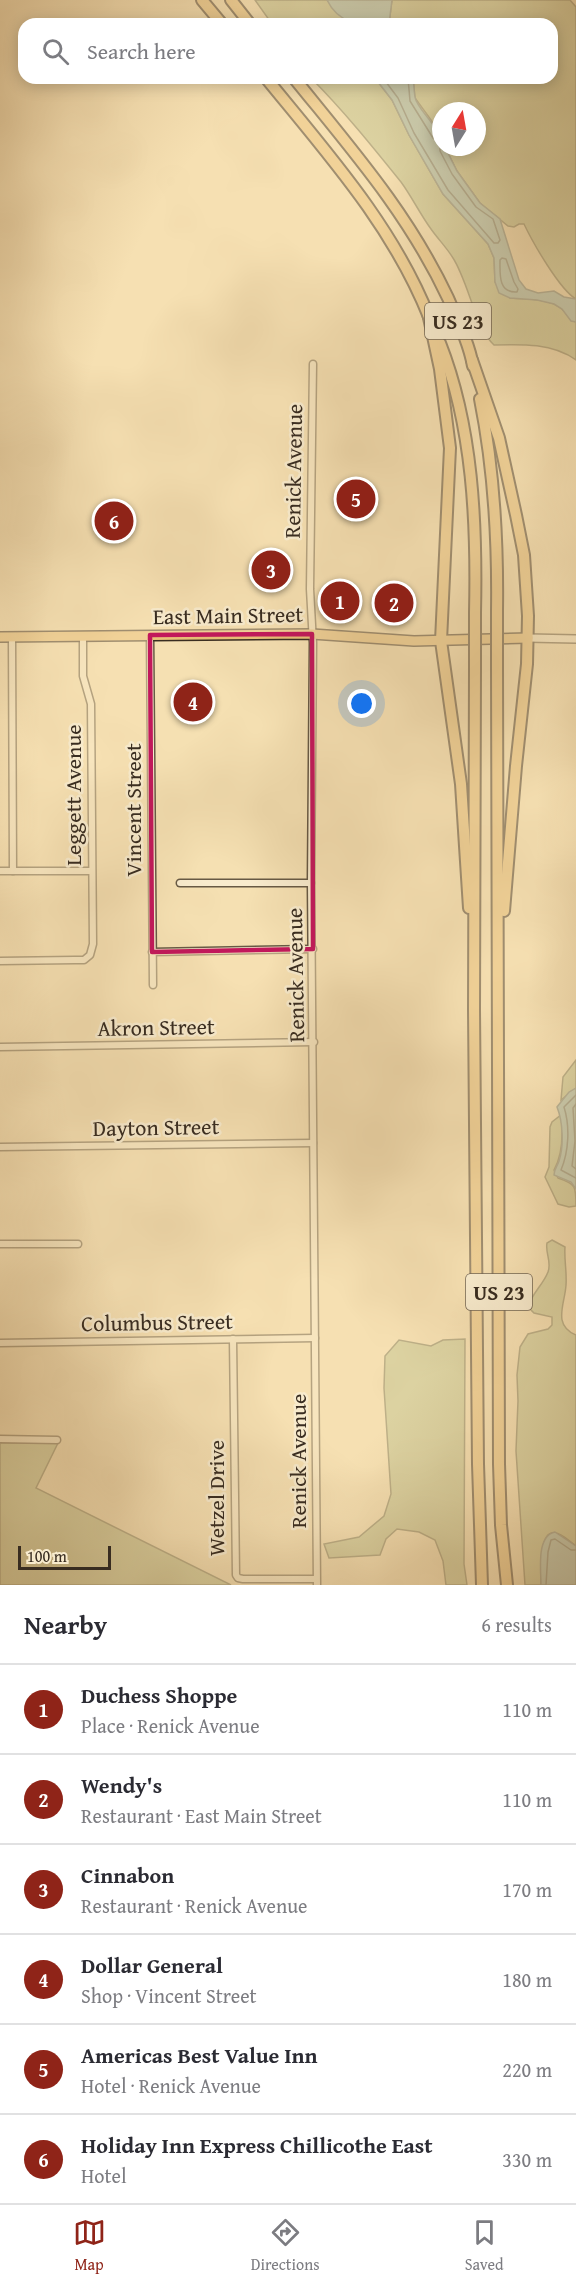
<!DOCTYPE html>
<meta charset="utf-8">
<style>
body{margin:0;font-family:"Gentium Book Plus",serif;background:#f7f7f7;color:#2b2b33}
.compass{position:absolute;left:432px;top:102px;width:54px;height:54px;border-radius:50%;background:#fff;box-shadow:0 3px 15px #0003;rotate:11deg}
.scale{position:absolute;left:18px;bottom:15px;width:93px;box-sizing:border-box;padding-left:6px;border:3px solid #382c20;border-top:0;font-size:16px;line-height:21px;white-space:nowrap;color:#382c20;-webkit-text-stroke:4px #f8ebcd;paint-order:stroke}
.you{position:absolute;left:362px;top:704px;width:21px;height:21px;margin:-15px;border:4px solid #fff;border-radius:50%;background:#1a73e8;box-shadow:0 0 0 9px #1a73e833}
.badge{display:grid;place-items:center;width:39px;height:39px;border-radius:50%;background:#8f2418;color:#fff;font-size:20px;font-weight:700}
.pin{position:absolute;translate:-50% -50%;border:3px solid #fff;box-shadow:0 2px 6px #0006}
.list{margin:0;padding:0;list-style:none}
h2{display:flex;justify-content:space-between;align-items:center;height:78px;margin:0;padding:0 24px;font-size:26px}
h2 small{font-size:20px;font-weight:400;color:#7c7c81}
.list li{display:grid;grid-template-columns:39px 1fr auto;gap:18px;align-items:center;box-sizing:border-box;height:90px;padding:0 24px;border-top:2px solid #e1e1e2}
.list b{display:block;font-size:22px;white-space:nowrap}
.list p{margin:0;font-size:20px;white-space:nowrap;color:#7c7c81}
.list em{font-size:20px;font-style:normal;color:#7c7c81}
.icon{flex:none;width:33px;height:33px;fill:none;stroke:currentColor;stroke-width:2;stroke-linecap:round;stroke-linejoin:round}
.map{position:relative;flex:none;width:576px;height:1585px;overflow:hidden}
.search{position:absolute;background:#fff;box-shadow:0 3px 15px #0003;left:18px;right:18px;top:18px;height:66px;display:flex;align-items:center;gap:15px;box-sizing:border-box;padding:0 21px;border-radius:18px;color:#7c7c81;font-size:22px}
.sheet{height:618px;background:#fff}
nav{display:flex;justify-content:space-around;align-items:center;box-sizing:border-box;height:84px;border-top:2px solid #e1e1e2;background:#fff;font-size:16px;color:#7c7c81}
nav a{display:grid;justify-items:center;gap:3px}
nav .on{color:#8f2418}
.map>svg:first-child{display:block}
</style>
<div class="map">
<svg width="576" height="1585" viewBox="0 0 576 1585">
<rect width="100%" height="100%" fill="#f5e0b2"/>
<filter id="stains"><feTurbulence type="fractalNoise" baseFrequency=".00333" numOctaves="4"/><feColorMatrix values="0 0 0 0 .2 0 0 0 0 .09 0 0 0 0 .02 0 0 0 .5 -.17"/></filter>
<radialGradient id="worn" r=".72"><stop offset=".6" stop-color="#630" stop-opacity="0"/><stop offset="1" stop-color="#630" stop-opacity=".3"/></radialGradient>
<g fill="#bdc28c" stroke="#7a7756" stroke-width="1.5">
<path d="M255 0H327L352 24H272Z"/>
<path d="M392 0H570L576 7V299C560 290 533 243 524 224H519L514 227 508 226 480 203 457 171 445 147H477V111H441V140L431 120 415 98 413 78H552V24H389Z"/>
<path d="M311 78H375L392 100 409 135 443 194 488 244 494 258 495 282 510 298C526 299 550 298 562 309 568 314 568 320 576 322V360C553 343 522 344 494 345 476 329 468 281 453 258 447 248 438 239 431 229 420 214 412 197 401 182 372 146 343 110 311 78Z"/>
<path d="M576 1060V1088L561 1100 563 1077Z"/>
<path d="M561 1115C563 1133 563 1154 554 1170L558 1178C576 1184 576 1186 576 1206L569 1207 558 1204 545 1177 549 1167 550 1127 552 1122Z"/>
<path d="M552 1240 565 1247C564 1259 567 1272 566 1285 565 1304 552 1325 576 1335V1546C570 1542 562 1533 555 1533 538 1530 541 1574 541 1585H525L516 1451 518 1401 517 1375 520 1347 528 1334 548 1329 552 1325V1317L534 1313 528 1307C532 1293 543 1285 548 1272 552 1262 545 1253 547 1243Z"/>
<path d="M465 1339 464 1564 467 1585H446L443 1561 435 1540 419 1532 397 1529 386 1539 380 1555 329 1558 324 1544 359 1537 384 1516 391 1494 384 1388 385 1356 399 1340 431 1346 443 1340Z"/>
<path d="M0 1443H58L36 1488 231 1585H0Z"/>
</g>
<g fill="#9dbcb2" stroke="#758278" stroke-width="1.5">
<path d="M327 0H392L389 24C363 24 340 27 327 0Z"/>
<path d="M375 78H413C414 84 414 91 415 97 418 112 441 125 441 147H445L457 171 480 203 500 219 519 280 526 289 538 293 554 291 564 297 576 299V322L571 321 562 309 554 304 537 300 510 298 499 293 495 282 494 258 488 244 443 194 409 135 392 100Z"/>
<path d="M576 1088V1189L571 1182 554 1175C554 1169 557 1167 559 1161 564 1146 563 1122 557 1107L569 1092Z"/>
<path d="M555 1532 576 1546V1585H541C541 1570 536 1536 555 1532Z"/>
</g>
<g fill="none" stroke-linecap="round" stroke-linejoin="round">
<g stroke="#6a7469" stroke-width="1.5">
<path d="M383 78 398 98 414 133 448 190 494 243H498L500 240 493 219 476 207 452 174 440 151V142L433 138 410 101 408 78"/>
<path d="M502 258 506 259 514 282 518 289 517 292C498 293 500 274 500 260Z"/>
<path d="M576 1095 564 1107C570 1126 569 1151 561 1170L576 1178"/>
<path d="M576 1104 573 1108 575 1141 572 1166 576 1169"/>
<path d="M546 1585 548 1552 551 1540 555 1539 571 1550H576"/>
</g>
<defs>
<g id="minor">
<path d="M313 364 310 589 313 643 311 883 317 1585"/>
<path d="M150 635 153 985"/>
<path d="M12 637 13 871"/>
<path d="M0 871H91"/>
<path d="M180 883H311"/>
<path d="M152 952 313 949"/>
<path d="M0 961 75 960H84L90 955 93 944 91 704 83 676V636"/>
<path d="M0 1047 314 1042"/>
<path d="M0 1147 313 1143"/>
<path d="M0 1244H78"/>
<path d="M233 1339 236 1575 238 1578 243 1579H316"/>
<path d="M0 1343 315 1338"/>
<path d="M0 1439 57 1440"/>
</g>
<path id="tertiary" d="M528 638 576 639"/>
<path id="primary" d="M0 637 312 634 414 641 528 638"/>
<g id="motorway">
<path d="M202 0 222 24"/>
<path d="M231 0 250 24"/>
<path d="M266 78C327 153 393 226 429 317"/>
<path d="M294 78C352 150 408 213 448 298 457 319 469 343 473 366"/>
<path d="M428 313 440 369 450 448 441 641 461 784 469 908"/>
<path d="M440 343C473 427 477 523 475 613"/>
<path d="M472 360 499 438 516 515 524 555 528 616 527 664 516 766 504 911"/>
<path d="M480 399C494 469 498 540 497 611"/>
<path d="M497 667 499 1464 501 1525 507 1585"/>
<path d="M475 669 474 1010 478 1464 482 1585"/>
</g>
</defs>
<use href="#minor" stroke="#675944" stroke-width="9"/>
<use href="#tertiary" stroke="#675944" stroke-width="10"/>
<use href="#primary" stroke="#382c20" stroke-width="12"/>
<use href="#motorway" stroke="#382c20" stroke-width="14"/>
<use href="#minor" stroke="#f8ebcd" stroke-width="6"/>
<use href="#tertiary" stroke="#f8ebcd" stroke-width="7"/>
<use href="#primary" stroke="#eac079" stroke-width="9"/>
<use href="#motorway" stroke="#eac079" stroke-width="10"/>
<defs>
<g id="motorway-bridge">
<path d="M475 613V669"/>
<path d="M497 667V611"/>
</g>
</defs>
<use href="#motorway-bridge" stroke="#382c20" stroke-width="14" stroke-linecap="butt"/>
<use href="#motorway-bridge" stroke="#eac079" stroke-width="10"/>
</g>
<path d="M0 0H576V1585H0ZM312 634 313 949 152 952 150 635Z" fill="#f5e0b2" fill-opacity=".55" fill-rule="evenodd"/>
<path fill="none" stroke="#c2185b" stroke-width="4.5" stroke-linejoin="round" d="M312 634 313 949 152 952 150 635Z"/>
<g text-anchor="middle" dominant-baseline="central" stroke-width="5" stroke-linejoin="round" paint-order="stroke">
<g fill="#f8ebcd" stroke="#726554" stroke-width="1.5">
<rect x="425" y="303" width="66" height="36" rx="4.5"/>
<rect x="466" y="1274" width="66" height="36" rx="4.5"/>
</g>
<g font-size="21" font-weight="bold" fill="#382c20">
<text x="458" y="321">US 23</text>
<text x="499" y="1292">US 23</text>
</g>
<g font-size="22" fill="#382c20" stroke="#f8ebcd">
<text transform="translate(293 471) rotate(-89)">Renick Avenue</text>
<text transform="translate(228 615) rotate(-1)">East Main Street</text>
<text transform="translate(73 795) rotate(-90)">Leggett Avenue</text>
<text transform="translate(133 810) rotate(-90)">Vincent Street</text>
<text transform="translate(295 975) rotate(-91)">Renick Avenue</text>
<text transform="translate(156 1027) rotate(-1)">Akron Street</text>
<text transform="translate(156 1127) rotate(-1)">Dayton Street</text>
<text transform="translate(157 1322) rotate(-1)">Columbus Street</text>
<text transform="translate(298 1461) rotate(-90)">Renick Avenue</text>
<text transform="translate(216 1498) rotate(-90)">Wetzel Drive</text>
</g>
</g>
<rect width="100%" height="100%" filter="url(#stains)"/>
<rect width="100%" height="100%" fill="url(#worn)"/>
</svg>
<svg class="compass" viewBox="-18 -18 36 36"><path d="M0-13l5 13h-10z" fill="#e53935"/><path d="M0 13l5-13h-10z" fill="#7c7c81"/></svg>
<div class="scale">100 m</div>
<div class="you"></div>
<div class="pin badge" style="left:340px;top:601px">1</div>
<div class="pin badge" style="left:394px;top:603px">2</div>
<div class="pin badge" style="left:271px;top:570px">3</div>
<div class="pin badge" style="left:193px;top:702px">4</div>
<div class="pin badge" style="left:356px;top:499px">5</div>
<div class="pin badge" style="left:114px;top:521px">6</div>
<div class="search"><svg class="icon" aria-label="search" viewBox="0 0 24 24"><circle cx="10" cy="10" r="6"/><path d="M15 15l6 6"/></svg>Search here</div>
</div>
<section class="sheet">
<h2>Nearby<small>6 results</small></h2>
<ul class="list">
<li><span class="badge">1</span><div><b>Duchess Shoppe</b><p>Place · Renick Avenue</p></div><em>110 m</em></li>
<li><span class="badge">2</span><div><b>Wendy's</b><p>Restaurant · East Main Street</p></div><em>110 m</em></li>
<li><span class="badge">3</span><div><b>Cinnabon</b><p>Restaurant · Renick Avenue</p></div><em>170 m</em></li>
<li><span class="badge">4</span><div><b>Dollar General</b><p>Shop · Vincent Street</p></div><em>180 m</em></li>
<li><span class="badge">5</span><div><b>Americas Best Value Inn</b><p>Hotel · Renick Avenue</p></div><em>220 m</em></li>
<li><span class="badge">6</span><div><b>Holiday Inn Express Chillicothe East</b><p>Hotel</p></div><em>330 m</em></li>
</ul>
</section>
<nav>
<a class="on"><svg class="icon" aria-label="map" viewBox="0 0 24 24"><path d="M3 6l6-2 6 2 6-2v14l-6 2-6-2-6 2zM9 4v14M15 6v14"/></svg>Map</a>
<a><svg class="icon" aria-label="directions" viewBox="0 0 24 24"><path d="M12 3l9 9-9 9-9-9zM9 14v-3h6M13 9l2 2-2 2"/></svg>Directions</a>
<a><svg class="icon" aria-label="saved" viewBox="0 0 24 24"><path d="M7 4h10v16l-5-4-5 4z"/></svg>Saved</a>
</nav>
